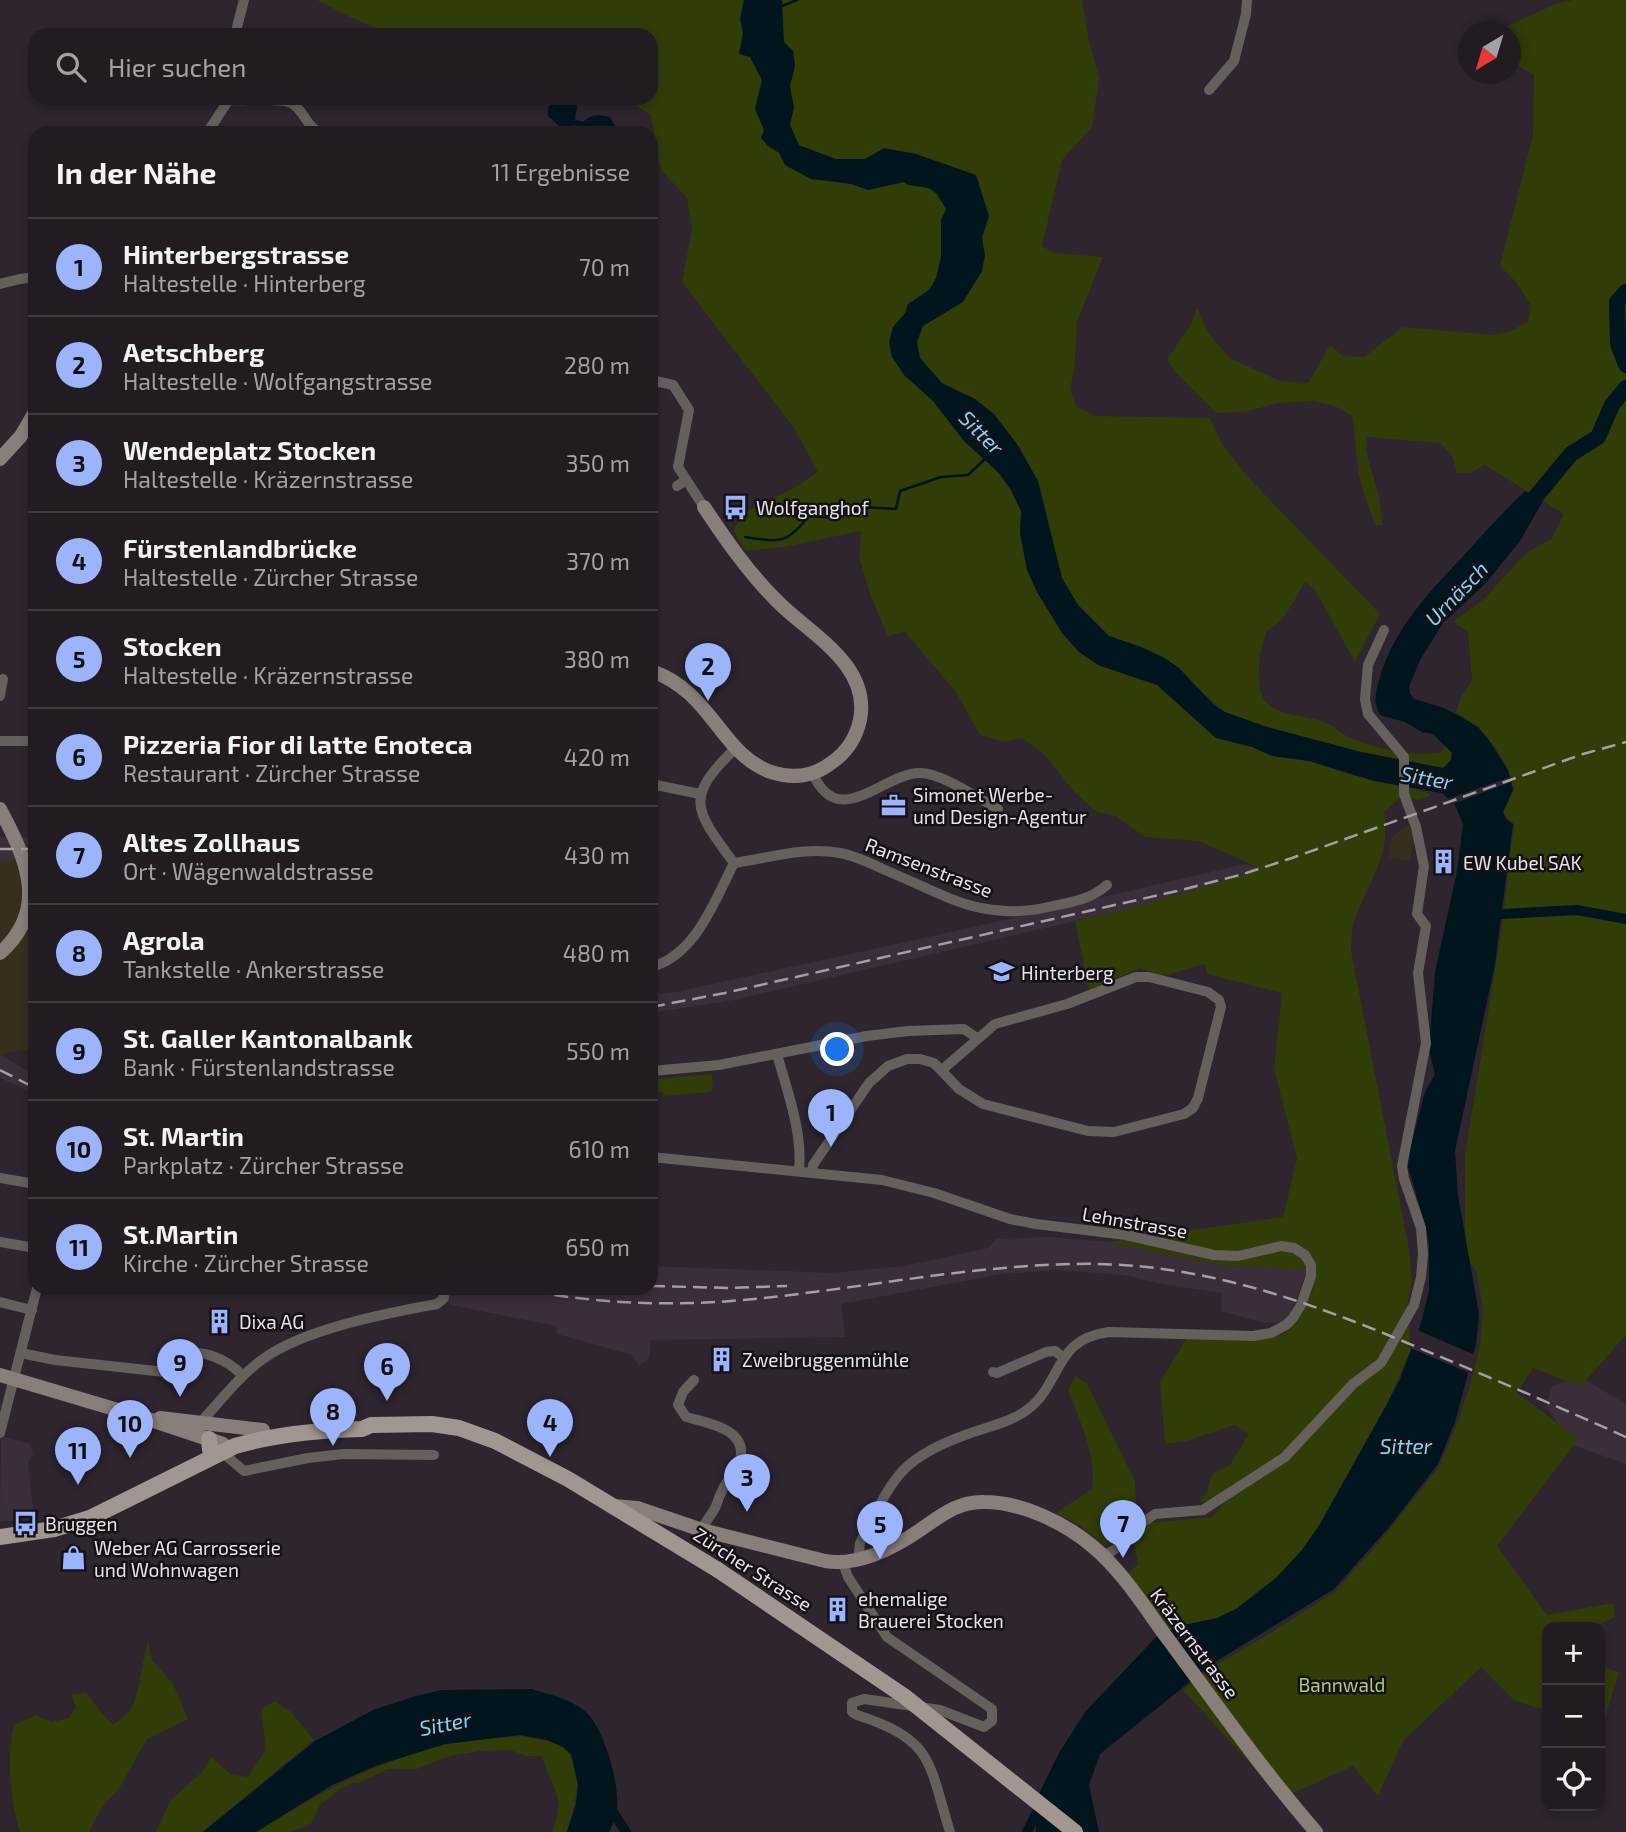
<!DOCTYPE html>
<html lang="de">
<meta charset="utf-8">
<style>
body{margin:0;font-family:"Exo 2",sans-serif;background:#2e292f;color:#f1f3f6}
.controls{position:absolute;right:21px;bottom:21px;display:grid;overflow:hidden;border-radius:14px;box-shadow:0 4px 10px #0003}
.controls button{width:63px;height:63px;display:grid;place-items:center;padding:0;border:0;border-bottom:2px solid #3f3a40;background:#221c22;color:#f1f3f6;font:35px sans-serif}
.compass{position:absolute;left:1458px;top:21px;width:63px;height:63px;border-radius:50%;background:#221c22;box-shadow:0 4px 10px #0003;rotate:218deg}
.you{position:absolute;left:838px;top:1050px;width:24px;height:24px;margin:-18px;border:5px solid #fff;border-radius:50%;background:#1a73e8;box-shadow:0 0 0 10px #1a73e833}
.badge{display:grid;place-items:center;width:46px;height:46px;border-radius:50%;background:#9cb4fd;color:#111;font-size:23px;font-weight:700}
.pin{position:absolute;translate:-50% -58px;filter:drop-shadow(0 2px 4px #0008)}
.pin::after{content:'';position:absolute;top:37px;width:24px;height:21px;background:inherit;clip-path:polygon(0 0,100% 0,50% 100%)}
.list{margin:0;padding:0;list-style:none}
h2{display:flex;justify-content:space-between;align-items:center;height:91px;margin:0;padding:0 28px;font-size:30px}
h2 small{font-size:23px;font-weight:400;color:#a2a1a5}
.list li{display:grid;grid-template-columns:46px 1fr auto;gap:21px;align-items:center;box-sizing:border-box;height:98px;padding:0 28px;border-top:2px solid #3f3a40}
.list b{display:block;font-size:26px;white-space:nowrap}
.list p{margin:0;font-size:23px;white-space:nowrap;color:#a2a1a5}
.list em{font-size:23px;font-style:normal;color:#a2a1a5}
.icon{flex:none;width:38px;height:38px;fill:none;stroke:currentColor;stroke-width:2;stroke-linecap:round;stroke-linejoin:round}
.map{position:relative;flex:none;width:1626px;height:1832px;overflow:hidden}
.search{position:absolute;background:#221c22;box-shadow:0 4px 10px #0003;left:28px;top:28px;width:630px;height:77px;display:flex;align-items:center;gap:18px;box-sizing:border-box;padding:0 24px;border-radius:21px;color:#a2a1a5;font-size:26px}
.panel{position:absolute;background:#221c22;box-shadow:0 4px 10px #0003;left:28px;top:126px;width:630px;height:1169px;border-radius:21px}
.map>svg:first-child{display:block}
</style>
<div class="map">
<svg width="1626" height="1832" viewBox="0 0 1626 1832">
<rect width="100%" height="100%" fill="#2e252e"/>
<g fill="#3b2e3b">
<path d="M0 836 35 837V860L0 861Z"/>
<path d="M1245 864 1262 869 1140 906 734 1000 651 1013V995L671 993 965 929Z"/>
<path d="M0 1055 35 1075V1094L0 1078Z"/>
<path d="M1051 1237 1108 1242 1225 1266 1308 1269 1291 1313 1282 1322 1264 1323 1221 1311 1222 1293 1162 1284 1124 1275 1056 1270 1001 1274 841 1304 845 1337 651 1340 649 1358 639 1366 632 1355 557 1334 556 1326 451 1305 444 1298 440 1288H651V1266L831 1273 904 1266 988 1248 996 1239Z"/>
<path d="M1577 1375 1626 1404V1464L1572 1445 1546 1406 1552 1387Z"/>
<path d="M1 1436 30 1444 33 1455 28 1462 34 1518 0 1522Z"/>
</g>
<g fill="#362f1e">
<path d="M1412 825 1414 834 1410 861 1388 857 1391 839 1402 828Z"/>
<path d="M35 860V1048L0 1055V861Z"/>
</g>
<g fill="#303d07">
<path d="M317 0H1082L1088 36 1099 78 1092 127 1062 160 1042 246 1054 253 1103 257 1077 322 1074 371 1070 389 1076 406 1095 416 1210 418 1221 442 1246 475 1380 614 1355 662 1315 590 1305 582C1298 594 1291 607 1283 618 1279 624 1270 627 1267 632 1259 648 1253 692 1268 704 1285 718 1310 715 1329 724 1335 727 1340 733 1347 736 1374 749 1411 756 1440 753L1446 746 1452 754 1451 760 1443 768 1361 752 1267 727 1225 712 1203 693 1141 647 1109 636 1078 605 1062 578 1038 481 1017 445 990 463 1011 490 1021 511 1020 533 1027 569 1037 592 1062 633 1098 665 1157 685 1216 738 1252 747 1272 756 1309 761 1352 775 1414 789 1428 793 1431 796 1419 800 1402 796 1384 812C1391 856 1370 879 1355 918 1351 928 1352 941 1351 951L1409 1249 1412 1281 1407 1307 1411 1349 1387 1404 1320 1524 1302 1550 1277 1577 1236 1609 1217 1618 1184 1625 1163 1633 1122 1578 1138 1565 1132 1529 1111 1545 1106 1546 1079 1525 1056 1513 1092 1489C1097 1455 1080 1422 1068 1390L1076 1376 1087 1384 1135 1481 1136 1511 1148 1523 1213 1517 1225 1500 1198 1502 1207 1492 1210 1479 1214 1473 1230 1465 1249 1434 1235 1425 1186 1441 1165 1444 1160 1382 1188 1336 1267 1338 1286 1333 1304 1309 1313 1289 1308 1269 1225 1266 1108 1242 1283 1217 1297 1158 1274 1069 1282 993 1207 974 1204 964 1164 976 1140 968 1089 990 1075 921 1140 906 1261 869 1199 841 1145 837 1116 816 1097 812 1075 793 1046 756 1022 738 1005 742 980 735 956 692 905 632 888 636 871 597 859 557 861 531 784 547 746 551 733 531 742 514 794 488 818 472 794 428 682 282 692 229 687 198 661 170 651 115 625 98H651V35H394L350 17Z"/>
<path d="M1573 0H1626V1335L1581 1386 1533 1368 1517 1393 1579 1439 1497 1546 1547 1615 1613 1603 1615 1617 1594 1627H1547V1711L1515 1701 1481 1667 1403 1741 1378 1796 1353 1766 1282 1798 1183 1690 1214 1666 1274 1631 1336 1591 1381 1540 1439 1467 1457 1424 1470 1385 1480 1345 1483 1310 1477 1273 1465 1255V1155L1502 927 1514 824 1504 815V810L1514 789C1504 753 1487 732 1456 712L1460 699 1472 680 1468 632 1453 622 1484 599 1525 554 1551 539 1564 514 1485 465 1470 473H1457L1452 455 1440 443 1367 437 1366 451 1379 497 1383 525H1376C1367 505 1359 482 1357 460 1355 445 1355 431 1352 416L1337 407 1314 401 1278 403 1245 412 1216 413 1174 371 1167 359 1190 326 1197 308 1209 334 1230 358 1280 381 1308 383 1330 345 1343 356 1364 357 1403 327 1492 335 1509 332 1528 322 1531 305 1516 282 1500 266 1533 135 1534 75 1511 61 1510 32 1504 31 1507 26 1558 3Z"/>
<path d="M712 1074 713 1089 710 1092 664 1096 663 1092 655 1091V1079Z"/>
<path d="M148 1641 152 1660 173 1684 188 1719 147 1739 120 1787 101 1809 89 1832H20C11 1804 5 1751 15 1724L36 1715 52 1722 69 1718 76 1707 71 1694 86 1693 100 1711 113 1725C119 1720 127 1715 131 1709 140 1694 142 1660 148 1641Z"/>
<path d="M1600 1666 1619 1672 1606 1715 1600 1716Z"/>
<path d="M275 1701 291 1712 314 1740 202 1832H156L170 1801 203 1771 211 1757 232 1775 248 1777 266 1749 261 1709Z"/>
<path d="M520 1736C534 1739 551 1739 563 1748 588 1764 574 1810 566 1832H552C567 1794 551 1790 542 1756H526L510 1750 480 1751 450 1756 417 1769H388L360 1782 349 1784 339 1790 320 1805 312 1822 307 1827 288 1832H257C312 1797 362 1769 425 1750 455 1740 488 1739 520 1736Z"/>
</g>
<g fill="#00151e">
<path d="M744 0H782L784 42 793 51 795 66 790 86 794 107 790 125 799 145 836 159H865L884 148 916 154 976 175 989 216 982 238 985 255 982 271 963 302 923 326 917 342 920 358 942 383 975 399 994 414 1017 444 1038 481 1062 578 1078 605 1109 636 1141 647 1163 657 1179 668 1214 705 1225 712 1267 727 1361 752 1443 768 1451 760 1452 753 1433 734 1422 732 1405 722 1380 715C1373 702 1375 694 1379 680 1394 627 1430 592 1466 553 1485 532 1504 511 1525 491L1543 501 1520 541 1485 584 1443 623 1420 660 1409 687 1410 694 1415 699 1444 708 1461 717 1478 727 1488 739 1508 770 1513 790 1503 812 1506 819 1513 824 1495 964 1455 1151 1458 1195 1479 1314 1476 1344 1455 1422 1438 1464 1390 1526 1334 1589 1212 1664 1100 1754 1089 1785 1099 1832H1036L1035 1802 1059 1753 1085 1712 1158 1635 1184 1625 1217 1618 1236 1609 1277 1577 1302 1550 1320 1524 1387 1404 1400 1379 1421 1323 1429 1291V1245L1424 1221 1408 1167 1409 1152 1425 1092 1435 1074 1429 1050 1435 972 1457 871 1463 824 1455 805 1442 793 1374 781 1309 761 1272 756 1252 747 1216 738 1157 685 1098 665 1079 652 1062 633 1037 592 1027 570 1020 533 1021 511 1011 490 1000 474 964 441 933 401 904 375 892 357 889 342 893 327 905 313 908 304 929 290 936 278 941 257V220L946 209 937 194 929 188 908 185 904 182 868 190 851 184 811 179 785 165 779 153 767 145 761 138 764 130 755 109 762 80 750 57 739 54 743 32 740 19Z"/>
<path d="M558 98H575L578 101 575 119 583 122C591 114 599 114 610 117L617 130 613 133H588C580 122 573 126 560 127L548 116V107Z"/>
<path d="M532 1689C550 1695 572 1699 587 1713 606 1732 622 1791 616 1817 614 1822 611 1827 609 1832H567L576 1804 578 1785 571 1754 563 1747 547 1740 520 1735 445 1744 375 1766 332 1785 256 1832H203L315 1741 373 1710 416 1696 442 1690Z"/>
</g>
<g fill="#2e252e">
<path d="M1513 776 1514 781 1450 805 1445 800Z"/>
<path d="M1415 1329 1477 1356 1472 1374 1408 1347Z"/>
</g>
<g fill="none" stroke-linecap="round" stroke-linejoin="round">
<g stroke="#00151e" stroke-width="2.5">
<path d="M780 7 797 0"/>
<path d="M745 537C780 542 786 545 809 516L837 518 862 507 896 509 900 491 941 477 968 475 986 458"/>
</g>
<g stroke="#00151e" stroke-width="10">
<path d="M1491 912 1503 914 1577 910 1626 919"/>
<path d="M609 1806 626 1832"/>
<path d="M1027 1832 1036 1814"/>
</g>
<g stroke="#00151e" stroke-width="16">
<path d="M1626 292 1617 302 1618 344 1626 365"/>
<path d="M1525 514 1533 500 1571 454 1598 437 1612 405 1626 388"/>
</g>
<g stroke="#66605d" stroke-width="10">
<path d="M235 35 244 0"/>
<path d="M1209 90 1234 61 1246 14 1247 0"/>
<path d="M230 100C246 101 277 97 291 103 305 110 306 128 322 133"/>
<path d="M207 133 230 98"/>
<path d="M0 284 20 279 35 277"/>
<path d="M651 380 673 385 689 410 678 467 704 507"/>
<path d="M677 486 686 480"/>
<path d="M0 696 3 679"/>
<path d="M0 741H35"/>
<path d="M813 774C839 832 883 773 920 773 942 773 977 798 998 809"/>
<path d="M651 784 700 794"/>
<path d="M734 863C769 858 805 846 840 853 856 856 870 863 885 870 948 896 982 923 1053 906 1073 902 1091 899 1107 885"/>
<path d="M651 967C696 955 715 900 734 863 695 810 683 798 736 748"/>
<path d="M777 1054C787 1091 803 1132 799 1171"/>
<path d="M651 1071 719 1065 867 1036 908 1031 964 1029 977 1038"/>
<path d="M651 1157 882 1180 934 1193 1010 1219 1036 1224 1126 1235 1214 1255 1238 1256 1281 1246 1294 1248 1305 1255 1311 1265V1276L1301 1305 1293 1318 1286 1325 1271 1333 1253 1336 1109 1332C1053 1339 1063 1383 1027 1410 1011 1422 987 1427 968 1434 897 1459 893 1480 860 1543L859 1552 861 1558"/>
<path d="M812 1172 813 1165 869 1083 888 1066 907 1059H920L934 1063 959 1089 983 1104 1088 1131 1114 1132 1184 1114 1193 1108 1198 1098 1221 1007 1219 1000 1208 992 1149 977H1136L1067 1004 995 1024 942 1070"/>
<path d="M0 1178 35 1184"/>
<path d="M0 1242 35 1248"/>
<path d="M0 1302 32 1310"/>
<path d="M21 1353 55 1360 174 1373 179 1369 184 1357C201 1346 230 1362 242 1375"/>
<path d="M993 1372 997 1373 1046 1352 1055 1351 1063 1357"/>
<path d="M694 1380 683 1392 678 1405 686 1417C708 1423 751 1429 739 1463 735 1473 726 1481 722 1491 719 1496 718 1501 716 1506 712 1515 705 1521 702 1530"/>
<path d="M199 1424C220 1402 238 1377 263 1359 304 1329 387 1313 437 1304L444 1298 443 1289 440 1288"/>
<path d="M0 1433 37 1288"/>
<path d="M223 1453 244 1471 308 1458 343 1454 434 1455"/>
<path d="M1104 1556 1120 1546 1139 1525 1155 1514 1203 1510 1285 1457 1353 1384 1381 1363 1414 1305 1421 1277 1423 1254 1421 1228 1404 1179 1402 1166 1426 1043 1418 973 1426 926 1417 914 1424 866 1416 827 1404 794V757L1368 714 1365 699 1368 665 1384 630"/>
<path d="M843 1563 848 1577 887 1637 992 1709V1721L984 1727 940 1710 864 1699 852 1703V1712L857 1715C934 1740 928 1761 950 1832"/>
</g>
<g stroke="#887f7a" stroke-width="14">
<path d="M0 459 21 436 35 412"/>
<path d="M651 671C712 691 720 754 771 772 793 779 813 777 831 763 846 753 856 738 860 720 871 664 809 634 776 600 748 572 726 540 704 507"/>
<path d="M0 809C26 858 50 909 0 953"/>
<path d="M0 1375 148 1419 223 1444"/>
<path d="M160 1418 263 1430"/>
<path d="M614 1506 637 1508 702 1530 825 1561C856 1566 888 1551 914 1534 936 1520 955 1501 984 1502 1021 1502 1063 1522 1091 1545 1123 1571 1146 1610 1171 1643 1218 1707 1264 1772 1316 1832"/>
</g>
<g stroke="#a29790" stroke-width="16">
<path d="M209 1439 210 1450"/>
<path d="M0 1537 54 1529 90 1518 235 1446C277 1434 318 1430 362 1429L371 1425 432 1424 459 1428 495 1441 568 1479 718 1570"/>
</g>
<g stroke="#a59ea5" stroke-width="2.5" stroke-dasharray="14 7" stroke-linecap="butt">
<path d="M0 849H35"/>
<path d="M651 1007 725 993 1177 891 1240 875 1292 858 1583 754 1626 742"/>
<path d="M0 1070 35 1088"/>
<path d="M651 1286 731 1288 787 1286"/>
<path d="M513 1288C589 1303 666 1307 743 1300 854 1290 963 1266 1075 1264 1205 1261 1318 1305 1436 1355 1499 1381 1563 1409 1626 1437"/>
</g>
<path stroke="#a29790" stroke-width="16" d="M718 1570 904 1696 1075 1832"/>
</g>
<defs>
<symbol id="bus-bare" viewBox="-9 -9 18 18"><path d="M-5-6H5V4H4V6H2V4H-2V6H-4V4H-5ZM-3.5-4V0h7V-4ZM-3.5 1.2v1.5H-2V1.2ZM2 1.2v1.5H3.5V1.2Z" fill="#9cb4fd" stroke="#141014" stroke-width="2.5" paint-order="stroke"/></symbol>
<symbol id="office-bare" viewBox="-9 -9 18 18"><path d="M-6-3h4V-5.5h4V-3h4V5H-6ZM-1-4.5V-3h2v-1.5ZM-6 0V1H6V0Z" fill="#9cb4fd" stroke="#141014" stroke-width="2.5" paint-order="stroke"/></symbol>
<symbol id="building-bare" viewBox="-9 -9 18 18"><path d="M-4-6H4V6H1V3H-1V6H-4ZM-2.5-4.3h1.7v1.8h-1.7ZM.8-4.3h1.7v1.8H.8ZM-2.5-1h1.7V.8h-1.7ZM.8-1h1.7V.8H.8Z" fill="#9cb4fd" stroke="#141014" stroke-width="2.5" paint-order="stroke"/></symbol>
<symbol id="school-bare" viewBox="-9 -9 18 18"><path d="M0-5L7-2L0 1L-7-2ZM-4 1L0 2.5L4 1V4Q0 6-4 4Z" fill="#9cb4fd" stroke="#141014" stroke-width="2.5" paint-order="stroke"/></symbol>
<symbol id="shop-bare" viewBox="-9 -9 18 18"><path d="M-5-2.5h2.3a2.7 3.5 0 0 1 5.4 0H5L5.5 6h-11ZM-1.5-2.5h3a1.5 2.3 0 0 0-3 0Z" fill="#9cb4fd" stroke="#141014" stroke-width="2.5" paint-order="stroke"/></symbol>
</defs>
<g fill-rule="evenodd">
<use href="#bus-bare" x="718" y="490" width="35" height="35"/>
<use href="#office-bare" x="876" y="788" width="35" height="35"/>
<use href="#building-bare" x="1426" y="844" width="35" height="35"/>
<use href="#school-bare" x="984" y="954" width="35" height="35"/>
<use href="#building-bare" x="202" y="1304" width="35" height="35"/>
<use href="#building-bare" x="704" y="1342" width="35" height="35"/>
<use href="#bus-bare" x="8" y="1506" width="35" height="35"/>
<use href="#shop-bare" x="56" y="1540" width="35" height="35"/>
<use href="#building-bare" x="820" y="1592" width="35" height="35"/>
</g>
<g text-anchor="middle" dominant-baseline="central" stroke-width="5" stroke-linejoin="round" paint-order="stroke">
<g font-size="19" fill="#e8e2e8" stroke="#141014" text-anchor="start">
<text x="756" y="507">Wolfganghof</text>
<text x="913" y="794">Simonet Werbe-<tspan x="913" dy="22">und Design-Agentur</tspan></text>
<text x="1463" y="862">EW Kubel SAK</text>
<text x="1021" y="972">Hinterberg</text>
<text x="239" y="1321">Dixa AG</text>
<text x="742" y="1359">Zweibruggenmühle</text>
<text x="45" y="1523">Bruggen</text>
<text x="94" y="1547">Weber AG Carrosserie<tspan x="94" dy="22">und Wohnwagen</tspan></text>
<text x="858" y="1598">ehemalige<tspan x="858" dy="22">Brauerei Stocken</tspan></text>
</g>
<g font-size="19" fill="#e8e2e8" stroke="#141014">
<text transform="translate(929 867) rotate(21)">Ramsenstrasse</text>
<text transform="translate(1135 1222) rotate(10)">Lehnstrasse</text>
<text transform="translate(753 1569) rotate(33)">Zürcher Strasse</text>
<text transform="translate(1195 1643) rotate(53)">Kräzernstrasse</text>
</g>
<g font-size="19" fill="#b0cb70" stroke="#141014">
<text x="1342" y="1684">Bannwald</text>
</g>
<g font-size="21" font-style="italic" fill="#7cd6f7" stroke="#141014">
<text transform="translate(982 432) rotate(45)">Sitter</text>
<text transform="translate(1456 593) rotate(-46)">Urnäsch</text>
<text transform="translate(1427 777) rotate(10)">Sitter</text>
<text x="1406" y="1445">Sitter</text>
<text transform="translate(445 1723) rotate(-11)">Sitter</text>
</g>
</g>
</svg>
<div class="controls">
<button>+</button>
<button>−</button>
<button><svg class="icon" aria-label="locate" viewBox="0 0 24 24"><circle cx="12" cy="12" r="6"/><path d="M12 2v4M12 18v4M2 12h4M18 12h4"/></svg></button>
</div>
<svg class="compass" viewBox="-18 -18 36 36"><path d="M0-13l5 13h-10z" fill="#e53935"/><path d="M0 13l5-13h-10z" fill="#a2a1a5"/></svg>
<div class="you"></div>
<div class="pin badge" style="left:831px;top:1147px">1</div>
<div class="pin badge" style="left:708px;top:701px">2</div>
<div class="pin badge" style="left:747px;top:1512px">3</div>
<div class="pin badge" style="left:550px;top:1457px">4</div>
<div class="pin badge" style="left:880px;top:1559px">5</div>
<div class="pin badge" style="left:387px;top:1401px">6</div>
<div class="pin badge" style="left:1123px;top:1558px">7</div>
<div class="pin badge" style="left:333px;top:1446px">8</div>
<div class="pin badge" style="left:180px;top:1397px">9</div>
<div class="pin badge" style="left:130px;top:1458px">10</div>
<div class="pin badge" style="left:78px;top:1485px">11</div>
<div class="search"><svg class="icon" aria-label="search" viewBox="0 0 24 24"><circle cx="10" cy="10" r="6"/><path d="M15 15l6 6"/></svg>Hier suchen</div>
<section class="panel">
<h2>In der Nähe<small>11 Ergebnisse</small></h2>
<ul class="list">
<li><span class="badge">1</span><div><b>Hinterbergstrasse</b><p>Haltestelle · Hinterberg</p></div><em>70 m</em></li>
<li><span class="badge">2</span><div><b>Aetschberg</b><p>Haltestelle · Wolfgangstrasse</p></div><em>280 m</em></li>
<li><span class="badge">3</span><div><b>Wendeplatz Stocken</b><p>Haltestelle · Kräzernstrasse</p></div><em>350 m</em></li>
<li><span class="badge">4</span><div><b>Fürstenlandbrücke</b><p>Haltestelle · Zürcher Strasse</p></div><em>370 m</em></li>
<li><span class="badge">5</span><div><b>Stocken</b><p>Haltestelle · Kräzernstrasse</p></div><em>380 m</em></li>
<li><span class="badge">6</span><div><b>Pizzeria Fior di latte Enoteca</b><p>Restaurant · Zürcher Strasse</p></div><em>420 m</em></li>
<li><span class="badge">7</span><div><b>Altes Zollhaus</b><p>Ort · Wägenwaldstrasse</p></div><em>430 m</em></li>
<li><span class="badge">8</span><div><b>Agrola</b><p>Tankstelle · Ankerstrasse</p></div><em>480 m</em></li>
<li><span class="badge">9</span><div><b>St. Galler Kantonalbank</b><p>Bank · Fürstenlandstrasse</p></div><em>550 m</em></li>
<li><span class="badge">10</span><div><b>St. Martin</b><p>Parkplatz · Zürcher Strasse</p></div><em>610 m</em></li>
<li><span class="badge">11</span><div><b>St.Martin</b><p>Kirche · Zürcher Strasse</p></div><em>650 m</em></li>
</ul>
</section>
</div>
